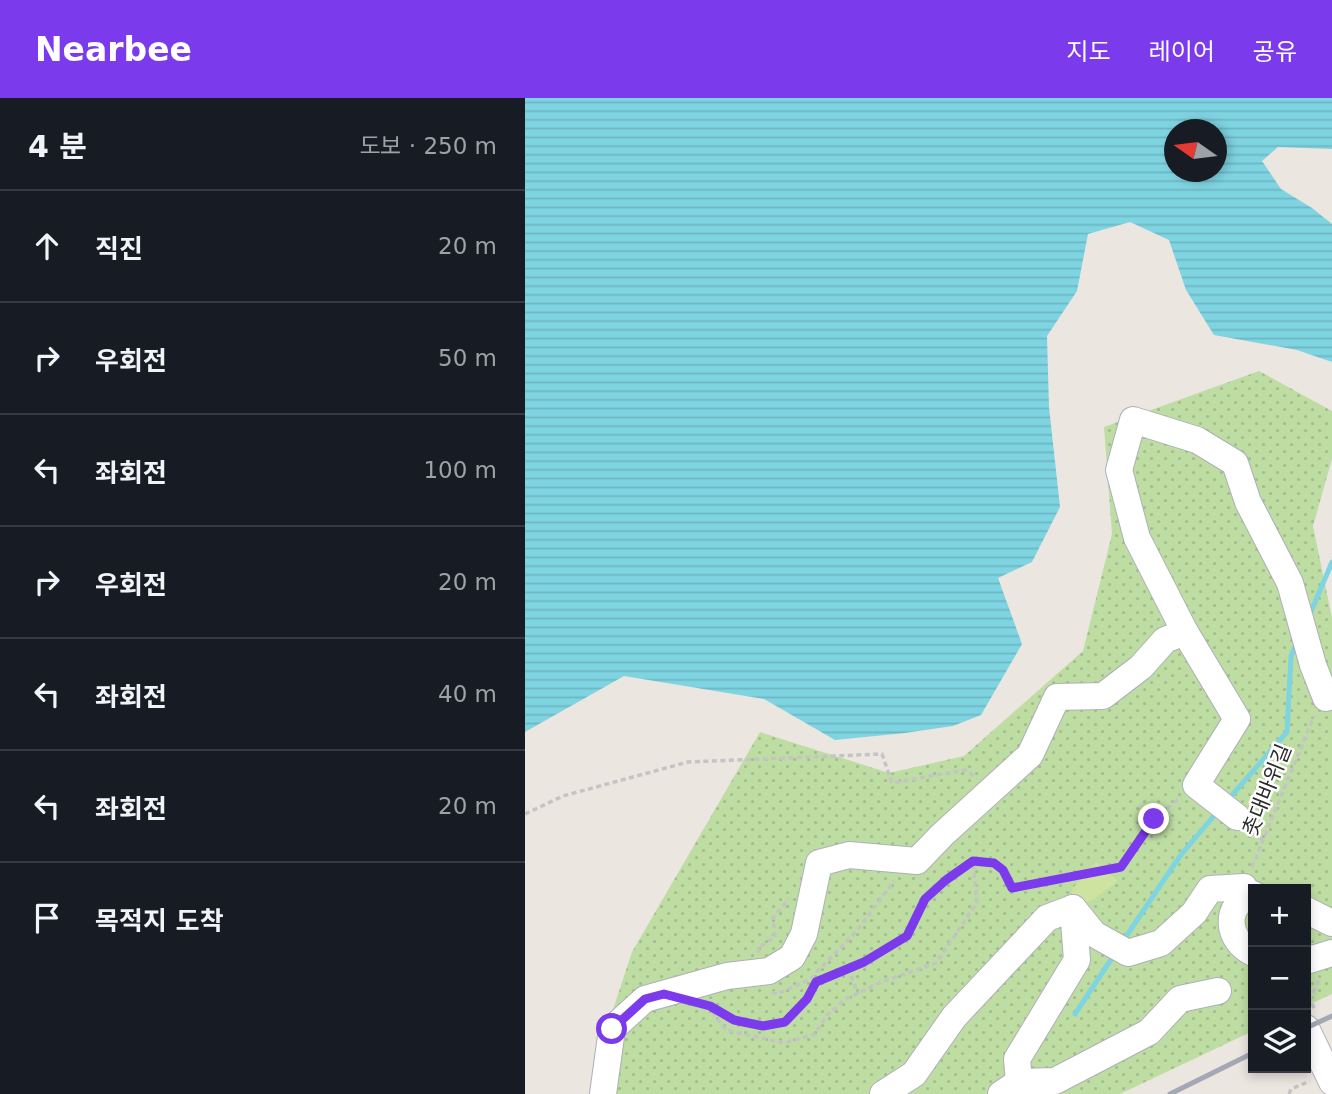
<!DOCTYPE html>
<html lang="ko">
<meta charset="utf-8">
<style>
body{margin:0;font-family:"DejaVu Sans","Noto Sans KR",sans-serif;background:#20242c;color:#f1f3f6}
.controls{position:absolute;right:21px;bottom:21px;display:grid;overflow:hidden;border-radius:0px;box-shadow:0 4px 10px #0003}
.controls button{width:63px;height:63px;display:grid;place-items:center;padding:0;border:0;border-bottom:2px solid #363941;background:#171b24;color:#f1f3f6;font:35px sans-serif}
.compass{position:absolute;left:639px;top:21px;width:63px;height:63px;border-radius:50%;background:#171b24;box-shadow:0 4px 10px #0003;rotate:284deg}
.stop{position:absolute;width:21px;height:21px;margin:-16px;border:5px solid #7c3aed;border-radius:50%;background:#fff}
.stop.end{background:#7c3aed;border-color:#fff;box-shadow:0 2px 7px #0008}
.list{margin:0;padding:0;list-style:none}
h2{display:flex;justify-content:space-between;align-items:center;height:91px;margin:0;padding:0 28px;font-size:30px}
h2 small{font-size:23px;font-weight:400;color:#9ea1a6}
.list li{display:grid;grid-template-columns:46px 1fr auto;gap:21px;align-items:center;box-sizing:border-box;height:112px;padding:0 28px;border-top:2px solid #363941}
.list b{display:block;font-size:26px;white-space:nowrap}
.list em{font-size:23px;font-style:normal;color:#9ea1a6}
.icon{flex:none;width:38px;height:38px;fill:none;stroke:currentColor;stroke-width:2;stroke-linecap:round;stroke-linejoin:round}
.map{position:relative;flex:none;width:807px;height:996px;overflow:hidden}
header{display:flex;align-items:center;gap:42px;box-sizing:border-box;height:98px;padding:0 35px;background:#7c3aed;color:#fff}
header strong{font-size:33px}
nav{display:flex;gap:38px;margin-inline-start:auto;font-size:24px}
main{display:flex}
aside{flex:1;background:#171b24}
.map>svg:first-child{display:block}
</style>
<header>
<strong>Nearbee</strong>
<nav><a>지도</a><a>레이어</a><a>공유</a></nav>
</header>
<main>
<aside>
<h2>4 분<small>도보 · 250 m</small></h2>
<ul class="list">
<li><svg class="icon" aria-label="ahead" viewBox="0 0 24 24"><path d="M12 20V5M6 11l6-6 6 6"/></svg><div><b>직진</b></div><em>20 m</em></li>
<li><svg class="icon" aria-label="right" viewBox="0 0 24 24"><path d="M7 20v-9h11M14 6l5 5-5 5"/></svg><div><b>우회전</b></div><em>50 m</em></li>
<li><svg class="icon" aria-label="left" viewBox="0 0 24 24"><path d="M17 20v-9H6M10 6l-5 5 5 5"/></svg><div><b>좌회전</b></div><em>100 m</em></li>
<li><svg class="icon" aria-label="right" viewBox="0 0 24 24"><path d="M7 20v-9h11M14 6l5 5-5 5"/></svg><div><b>우회전</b></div><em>20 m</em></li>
<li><svg class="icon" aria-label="left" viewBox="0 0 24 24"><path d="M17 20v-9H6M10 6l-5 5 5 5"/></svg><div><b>좌회전</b></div><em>40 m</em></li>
<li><svg class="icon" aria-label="left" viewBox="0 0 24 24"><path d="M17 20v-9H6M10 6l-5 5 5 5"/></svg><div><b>좌회전</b></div><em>20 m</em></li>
<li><svg class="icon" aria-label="arrive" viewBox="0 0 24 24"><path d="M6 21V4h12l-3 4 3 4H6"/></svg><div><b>목적지 도착</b></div></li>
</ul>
</aside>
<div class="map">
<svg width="807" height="996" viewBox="0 0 807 996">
<defs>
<pattern id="park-dots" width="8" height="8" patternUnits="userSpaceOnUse" patternTransform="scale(1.75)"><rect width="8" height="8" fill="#bedda3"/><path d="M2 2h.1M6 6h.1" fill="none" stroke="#a3be8c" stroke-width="1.8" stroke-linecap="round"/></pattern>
<pattern id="water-rules" width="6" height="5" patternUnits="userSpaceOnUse" patternTransform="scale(1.75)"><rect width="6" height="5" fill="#7fd4e2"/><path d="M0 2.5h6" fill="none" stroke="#6eb6c2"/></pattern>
</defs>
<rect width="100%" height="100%" fill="#ece6e1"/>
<path fill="url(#park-dots)" d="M734 273 807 313V361L788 428 807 520V896L781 908V791H728V933L595 996H81L73 957 107 854 235 634 364 675 439 658 558 553 587 436 579 329Z"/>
<path fill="#cee3a0" d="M571 764 593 783 569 801 548 810 547 791Z"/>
<path fill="url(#water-rules)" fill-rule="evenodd" d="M0 0H807V51L753 49 737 63 756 91 787 110 807 126V264L772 252 689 237 661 192 644 142 605 124 563 136 552 193 522 238 524 309 535 409 507 464 473 480 497 546 456 617 428 628 380 635 310 642 239 601 99 578 0 634ZM650 32H692V74H650Z"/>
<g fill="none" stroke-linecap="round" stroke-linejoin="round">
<g stroke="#7fd4e2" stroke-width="5">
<path d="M785 516 807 464"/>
<path d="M702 703 762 634 766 558 772 544"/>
<path d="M598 843 655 758 693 713"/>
<path d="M550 916 589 857"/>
</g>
<defs>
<g id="minor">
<path d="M712 719 671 687 712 621 660 534 612 440 594 372 608 322 672 342 710 365 723 404 765 485 788 567 801 600"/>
<path d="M728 796C698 807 701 842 728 855"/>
<path d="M781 812 807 825"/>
<path d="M781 863 807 855"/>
<path d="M781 930 807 984"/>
<path d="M494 984 492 961 552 862 548 810"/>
<path d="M78 996 87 931 120 901 202 878 244 873 267 859 279 836 294 765 324 757 392 763 417 737 505 657 532 599 578 598 616 569 640 542 660 534"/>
<path d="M358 996 389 976 429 919 522 820 548 810 569 836 603 855 636 845 669 815 685 791 719 789"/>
<path d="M476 996 494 984 530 983 624 934 655 901 693 893"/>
</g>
</defs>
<use href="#minor" stroke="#adb0b7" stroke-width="28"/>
<g stroke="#c4c4c4" stroke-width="3.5" stroke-dasharray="5 3.5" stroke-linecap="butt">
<path d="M0 716 38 698 163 664 357 656 367 685 440 672 452 680"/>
<path d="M727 732 738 742"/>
<path d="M727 769 789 618"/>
<path d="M234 855 233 850 250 839 248 820 264 801"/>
<path d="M323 870 333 896"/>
<path d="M247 894 252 896 284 882 330 835 369 783"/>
<path d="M182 907 201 932 259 945 290 936 302 917 321 901 354 885 411 865 452 805 448 763C474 765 476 767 487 790L596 769 629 721 656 699"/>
<path d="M186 909 209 922 238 928 260 924 282 901 291 884 339 864 381 838 400 801 421 782 450 763"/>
<path d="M789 910 785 902 794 882"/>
<path d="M764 996 766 991 785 983"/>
</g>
<use href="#minor" stroke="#fff" stroke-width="26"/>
<g stroke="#a3a8b4" stroke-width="5">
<path d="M781 930 807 918"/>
<path d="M645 996 728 955"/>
</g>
</g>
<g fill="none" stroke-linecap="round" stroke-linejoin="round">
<path stroke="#7c3aed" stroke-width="9" d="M87 931 120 901 139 896 185 908 209 922 238 928 260 924 282 901 291 884 339 864 382 838 400 801 421 782 448 763 469 765 478 772 487 790 596 769 629 721"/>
</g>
<g text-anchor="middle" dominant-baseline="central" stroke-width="5" stroke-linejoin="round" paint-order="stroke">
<g font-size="21" fill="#2c2c2c" stroke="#fff">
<text transform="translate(742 692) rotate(-68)">촛대바위길</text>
</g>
</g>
</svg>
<div class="controls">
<button>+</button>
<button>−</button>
<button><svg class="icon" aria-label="layers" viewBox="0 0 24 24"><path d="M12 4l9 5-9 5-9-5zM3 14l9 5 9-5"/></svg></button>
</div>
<svg class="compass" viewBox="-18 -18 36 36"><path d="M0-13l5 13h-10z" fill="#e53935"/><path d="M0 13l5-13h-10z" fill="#9ea1a6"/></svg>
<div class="stop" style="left:87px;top:931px"></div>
<div class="stop end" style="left:629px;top:721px"></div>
</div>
</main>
